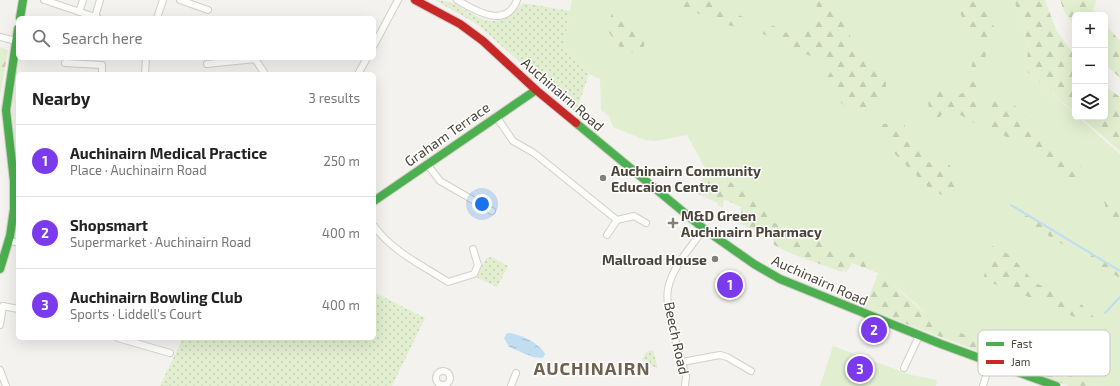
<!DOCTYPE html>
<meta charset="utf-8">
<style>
body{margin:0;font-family:"Exo 2",sans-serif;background:#f2f2f2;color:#222}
.controls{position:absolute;right:12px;top:12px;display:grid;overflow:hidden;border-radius:6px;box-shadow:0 4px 16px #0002}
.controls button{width:36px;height:36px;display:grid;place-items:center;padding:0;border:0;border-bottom:1px solid #e0e0e0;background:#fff;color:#222;font:20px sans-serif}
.you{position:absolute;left:482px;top:204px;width:14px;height:14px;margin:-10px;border:3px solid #fff;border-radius:50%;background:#1a73e8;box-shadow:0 0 0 6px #1a73e833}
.badge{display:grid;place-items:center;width:26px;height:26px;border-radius:50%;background:#7c3aed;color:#fff;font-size:13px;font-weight:700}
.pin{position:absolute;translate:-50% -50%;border:2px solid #fff;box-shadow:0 1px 4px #0006}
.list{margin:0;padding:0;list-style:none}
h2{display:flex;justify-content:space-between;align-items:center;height:52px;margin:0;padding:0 16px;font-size:17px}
h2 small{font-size:13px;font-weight:400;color:#767676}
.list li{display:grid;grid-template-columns:26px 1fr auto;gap:12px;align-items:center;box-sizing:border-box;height:72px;padding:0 16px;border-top:1px solid #e0e0e0}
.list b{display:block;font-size:15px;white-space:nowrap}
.list p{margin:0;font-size:13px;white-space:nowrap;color:#767676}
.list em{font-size:13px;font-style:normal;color:#767676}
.icon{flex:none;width:22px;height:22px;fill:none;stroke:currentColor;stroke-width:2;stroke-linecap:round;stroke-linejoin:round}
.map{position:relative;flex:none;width:1120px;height:386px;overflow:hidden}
.search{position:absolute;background:#fff;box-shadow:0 4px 16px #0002;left:16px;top:16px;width:360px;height:44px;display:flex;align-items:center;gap:10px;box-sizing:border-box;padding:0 14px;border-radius:6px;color:#767676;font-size:15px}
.panel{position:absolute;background:#fff;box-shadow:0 4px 16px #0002;left:16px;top:72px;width:360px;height:268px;border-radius:6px}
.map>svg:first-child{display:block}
</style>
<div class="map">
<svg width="1120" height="386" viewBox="0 0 1120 386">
<defs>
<pattern id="forest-firs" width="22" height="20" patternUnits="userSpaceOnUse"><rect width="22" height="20" fill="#e1eecf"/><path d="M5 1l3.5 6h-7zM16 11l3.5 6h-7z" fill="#c3cdb2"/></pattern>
<pattern id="park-dots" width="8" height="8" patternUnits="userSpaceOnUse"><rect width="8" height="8" fill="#e1eecf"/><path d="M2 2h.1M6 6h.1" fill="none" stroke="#c3cdb2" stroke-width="1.8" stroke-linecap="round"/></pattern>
<pattern id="water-ripples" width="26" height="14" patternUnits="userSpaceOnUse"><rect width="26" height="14" fill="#c0ddf1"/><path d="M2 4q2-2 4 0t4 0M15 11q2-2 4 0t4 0" fill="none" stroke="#a6bfcf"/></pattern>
</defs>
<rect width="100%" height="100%" fill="#f4f2ee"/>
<g fill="#e1eecf">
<path d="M572 0H1014L1029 46 1025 70 1075 114V117H1078L1120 154V386H1097L935 324 915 303 862 258 774 223 706 170 687 135 656 141 645 140 613 127 609 116 601 110 600 79 589 74 563 48Z"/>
<path d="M833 346 911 375 937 380 936 386H820Z"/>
</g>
<g fill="url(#forest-firs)">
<path d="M666 0H721L726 9 747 19 746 29 723 24Z"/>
<path d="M802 0H830L833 16 847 23 854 53 886 76V99L863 109 844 106 824 82 834 67 761 33 768 23 798 39 817 6Z"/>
<path d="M953 0H981L995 29 981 69V110L979 126 946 106 939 119 929 113 928 96 940 88 958 95 965 92 977 44Z"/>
<path d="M1014 0H1045L1056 30 1075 56V113L1025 70 1029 46Z"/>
<path d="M1060 0H1096L1093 10 1097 15H1075V28L1064 11Z"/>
<path d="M613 9 620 11 622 20 648 33 641 55 621 49 607 30Z"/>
<path d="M1105 24 1120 41V78L1105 64Z"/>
<path d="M0 47 8 50 0 96Z"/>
<path d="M1105 86 1120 97V151L1080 117H1105Z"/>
<path d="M992 92 1014 105 1065 158 1085 169 1086 182 1071 180 1027 146 992 130Z"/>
<path d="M904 121 907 141 921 149 923 163 947 160 959 184 949 197 933 192 895 154 878 125Z"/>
<path d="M707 167 762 203 774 223 863 257 935 323 1097 386H1069L865 308 878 273 852 263 847 272 843 270 842 272 792 254 774 245 773 239 739 223 741 207 724 199 723 208 717 205 718 203 696 193Z"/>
<path d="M1103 197 1120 204V221L1107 213Z"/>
<path d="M1004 202 1120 272V278L1030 225Z"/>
<path d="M992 246 1010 255 1035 283 1078 301 1097 320 1086 322 1022 294 983 280Z"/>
</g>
<g fill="url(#park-dots)">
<path d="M435 0C473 0 484 45 523 3L570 11 563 48 589 74 576 112 477 24Z"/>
<path d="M492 257 508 266 497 287 476 277 486 258Z"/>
<path d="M374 292 425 318 392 386H160L183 338H374Z"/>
<path d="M653 350 658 369 642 360 646 352Z"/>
</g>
<path fill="url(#water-ripples)" d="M507 333C520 334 538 342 545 354L543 358 533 357 509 347 504 338Z"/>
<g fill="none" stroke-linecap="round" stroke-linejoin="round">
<g stroke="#c0ddf1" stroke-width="2">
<path d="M1011 205 1120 271"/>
<path d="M1105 313 1120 297"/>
</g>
<defs>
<g id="street">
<path d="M44 0 98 18"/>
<path d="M180 0 208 10"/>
<path d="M457 0C474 10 506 30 517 0"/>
<path d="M79 12 83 0"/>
<path d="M95 17 100 0"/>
<path d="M157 18 163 0"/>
<path d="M0 37 16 41"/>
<path d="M374 45 398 0"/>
<path d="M255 59 265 74"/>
<path d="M65 63 102 65V74"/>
<path d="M207 64 255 59"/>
<path d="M145 74 146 58"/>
<path d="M358 74 367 58"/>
<path d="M496 116 513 141 534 153 617 220 607 235"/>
<path d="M427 164 440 181 492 211"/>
<path d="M617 220 634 216 646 223"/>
<path d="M374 226C393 252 422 265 448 282L474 274 478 265 473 249"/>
<path d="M8 240 18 243"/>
<path d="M3 306 18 309"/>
<path d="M0 325 3 306"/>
<path d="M118 338 170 353"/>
<path d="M682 362 720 355 727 357 751 371"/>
<path d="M904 368 919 336"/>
<path d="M0 370 6 386"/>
<circle cx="443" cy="378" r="7"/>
<path d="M511 386 516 373"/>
<path d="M685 386 686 376C680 355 664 309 668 289 672 267 691 247 704 229"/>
<path d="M983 386 990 362"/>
</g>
<g id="fast">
<path d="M20 18 23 0"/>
<path d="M576 123 704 229 754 264 780 279 941 344 1056 386"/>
<path d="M374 201 536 90"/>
<path d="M0 269 10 236 14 209V181L6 110 18 29"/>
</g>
<path id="jam" d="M415 0 460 24 483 41 536 90 576 123"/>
</defs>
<use href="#street" stroke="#d2d0cb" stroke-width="8"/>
<use href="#fast" stroke="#d3cfc5" stroke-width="10"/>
<use href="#jam" stroke="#d3cfc5" stroke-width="10"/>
<use href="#street" stroke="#fdfdfc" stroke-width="6"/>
<use href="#fast" stroke="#4caf50" stroke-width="8"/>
<use href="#jam" stroke="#c62828" stroke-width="8"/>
</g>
<g fill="#868178" stroke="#fff" stroke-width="1.5">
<circle cx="603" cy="178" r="4"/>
<path d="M671 217h4v4h4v4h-4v4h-4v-4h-4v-4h4z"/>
<circle cx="715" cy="259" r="4"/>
</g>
<g text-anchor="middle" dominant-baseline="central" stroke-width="3" stroke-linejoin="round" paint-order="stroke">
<g font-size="14" fill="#4b4439" stroke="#fff">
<text transform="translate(563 94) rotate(41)">Auchinairn Road</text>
<text transform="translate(447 134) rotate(-35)">Graham Terrace</text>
<text transform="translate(820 280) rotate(24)">Auchinairn Road</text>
<text transform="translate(677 338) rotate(78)">Beech Road</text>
</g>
<g font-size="14" font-weight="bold" fill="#4b4439" stroke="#fff" text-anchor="start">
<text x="611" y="170">Auchinairn Community<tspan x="611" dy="16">Educaion Centre</tspan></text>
<text x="681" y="215">M&amp;D Green<tspan x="681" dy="16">Auchinairn Pharmacy</tspan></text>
<text x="707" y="259" text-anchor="end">Mallroad House</text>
</g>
<g font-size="18" font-weight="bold" letter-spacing="1" fill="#6e6250" stroke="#fff">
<text x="592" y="368">AUCHINAIRN</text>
</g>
</g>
<rect x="978" y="330" width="132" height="46" rx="6" fill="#fff" stroke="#c9c7c4" stroke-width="1"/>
<rect x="986" y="342" width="18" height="4" fill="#4caf50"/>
<rect x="986" y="360" width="18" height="4" fill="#c62828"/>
<g font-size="11" fill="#4b4439">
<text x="1011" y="348">Fast</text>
<text x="1011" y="366">Jam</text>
</g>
</svg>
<div class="controls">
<button>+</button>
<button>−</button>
<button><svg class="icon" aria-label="layers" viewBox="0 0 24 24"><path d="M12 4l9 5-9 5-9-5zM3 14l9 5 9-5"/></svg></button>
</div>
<div class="you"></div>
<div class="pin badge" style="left:730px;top:285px">1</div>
<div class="pin badge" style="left:874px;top:330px">2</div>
<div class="pin badge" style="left:860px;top:369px">3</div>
<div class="search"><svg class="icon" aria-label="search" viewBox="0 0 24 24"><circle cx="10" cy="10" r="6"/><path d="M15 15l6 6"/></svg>Search here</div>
<section class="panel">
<h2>Nearby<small>3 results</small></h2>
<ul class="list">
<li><span class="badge">1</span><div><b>Auchinairn Medical Practice</b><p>Place · Auchinairn Road</p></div><em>250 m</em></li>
<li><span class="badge">2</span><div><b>Shopsmart</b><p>Supermarket · Auchinairn Road</p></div><em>400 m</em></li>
<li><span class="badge">3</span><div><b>Auchinairn Bowling Club</b><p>Sports · Liddell's Court</p></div><em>400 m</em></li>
</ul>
</section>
</div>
